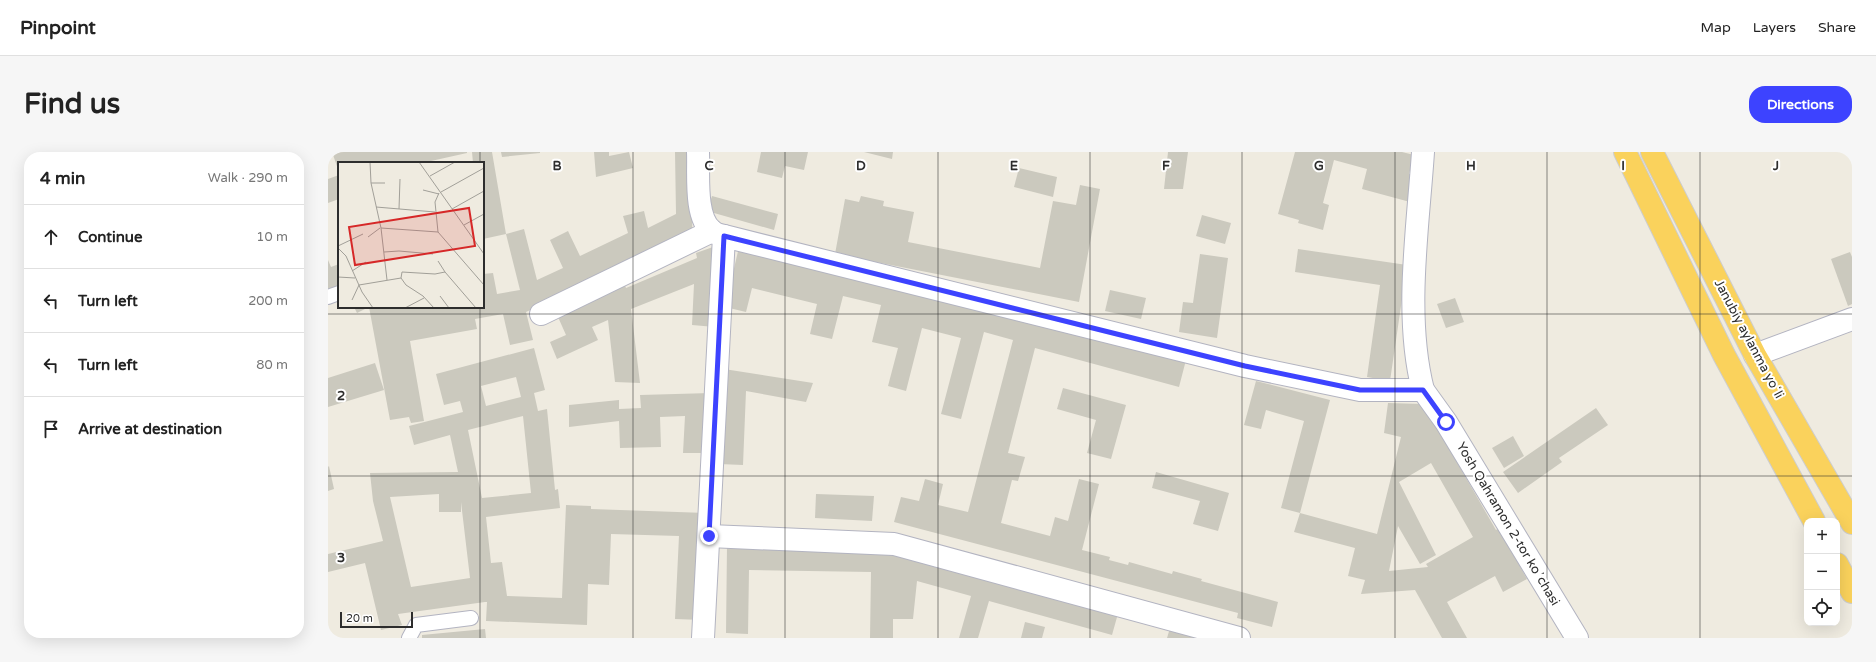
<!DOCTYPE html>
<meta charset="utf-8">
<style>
body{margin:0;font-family:"Varela Round",sans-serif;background:#f6f6f6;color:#222}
.controls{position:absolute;right:12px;bottom:12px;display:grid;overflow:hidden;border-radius:8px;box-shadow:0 4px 16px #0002}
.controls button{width:36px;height:36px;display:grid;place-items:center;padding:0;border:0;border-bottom:1px solid #e0e0e0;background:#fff;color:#222;font:20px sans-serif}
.scale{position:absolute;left:12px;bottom:10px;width:73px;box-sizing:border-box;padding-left:4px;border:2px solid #2d2d2d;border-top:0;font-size:11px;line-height:14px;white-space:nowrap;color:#2d2d2d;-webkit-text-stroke:3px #fff;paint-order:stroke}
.stop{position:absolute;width:12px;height:12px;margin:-9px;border:3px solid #3d43ff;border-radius:50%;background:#fff}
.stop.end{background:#3d43ff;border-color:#fff;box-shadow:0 1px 4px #0008}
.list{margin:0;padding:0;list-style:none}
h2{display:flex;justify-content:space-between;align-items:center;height:52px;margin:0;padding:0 16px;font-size:17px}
h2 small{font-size:13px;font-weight:400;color:#767676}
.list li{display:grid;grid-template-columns:26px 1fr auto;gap:12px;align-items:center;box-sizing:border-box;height:64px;padding:0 16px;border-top:1px solid #e0e0e0}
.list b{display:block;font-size:15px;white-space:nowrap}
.list em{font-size:13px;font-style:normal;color:#767676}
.icon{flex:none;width:22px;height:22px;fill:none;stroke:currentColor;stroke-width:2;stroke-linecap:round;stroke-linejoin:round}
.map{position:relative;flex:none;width:1524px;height:486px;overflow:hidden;border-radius:16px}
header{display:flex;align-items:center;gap:24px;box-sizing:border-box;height:56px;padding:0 20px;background:#fff;border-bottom:1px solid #e0e0e0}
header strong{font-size:19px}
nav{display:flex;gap:22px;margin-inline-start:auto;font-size:14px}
.intro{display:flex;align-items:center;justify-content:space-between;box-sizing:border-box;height:96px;padding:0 24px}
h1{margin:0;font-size:28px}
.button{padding:10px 18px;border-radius:16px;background:#3d43ff;color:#fff;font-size:14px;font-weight:700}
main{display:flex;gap:24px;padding:0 24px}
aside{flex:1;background:#fff;border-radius:16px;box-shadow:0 4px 16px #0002}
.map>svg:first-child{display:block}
</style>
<header>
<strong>Pinpoint</strong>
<nav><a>Map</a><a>Layers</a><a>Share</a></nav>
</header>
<div class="intro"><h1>Find us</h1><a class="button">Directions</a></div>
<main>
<aside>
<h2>4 min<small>Walk · 290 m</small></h2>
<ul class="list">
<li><svg class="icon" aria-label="ahead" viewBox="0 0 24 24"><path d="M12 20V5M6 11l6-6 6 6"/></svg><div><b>Continue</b></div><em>10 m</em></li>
<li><svg class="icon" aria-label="left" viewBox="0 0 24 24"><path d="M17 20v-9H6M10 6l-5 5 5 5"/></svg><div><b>Turn left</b></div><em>200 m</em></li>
<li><svg class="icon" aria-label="left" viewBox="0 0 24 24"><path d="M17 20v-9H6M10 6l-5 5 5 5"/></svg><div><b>Turn left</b></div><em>80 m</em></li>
<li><svg class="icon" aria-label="arrive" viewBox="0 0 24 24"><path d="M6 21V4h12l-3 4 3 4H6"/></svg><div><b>Arrive at destination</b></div></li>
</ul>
</aside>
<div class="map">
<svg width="1524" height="486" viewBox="0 0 1524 486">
<rect width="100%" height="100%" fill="#efebe0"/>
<g fill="#cbc9be" fill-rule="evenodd">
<path d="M4 0H139V1L94 11H11V20Z"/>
<path d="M144 0H164L178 82 155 87V11H145Z"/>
<path d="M173 0H212V1L174 5Z"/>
<path d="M266 0H281V4L301 0 305 16 268 25Z"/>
<path d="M347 0H366L364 81 198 160 205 188 182 193 175 162 147 167 149 177 82 189 96 269 83 271 81 265 62 268 41 155 29 161 26 155H155V122L165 121 169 142 192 138 178 82 196 77 209 128 235 116 222 88 240 79 252 104 300 81 295 64 316 59 320 76 348 62Z"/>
<path d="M433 0H480L476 18 457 14 454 26 429 20Z"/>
<path d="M536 0H565L564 7Z"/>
<path d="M840 0H860L855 37H836Z"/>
<path d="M967 0H1074L1086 3 1081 22 1089 24 1082 50 1034 37 1039 17 1006 8 995 51 1001 53 995 78 970 71 971 68 950 62Z"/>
<path d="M691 16 729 25 725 45 686 35Z"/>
<path d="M11 23V47L0 51V27Z"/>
<path d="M752 33 772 37 751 150 507 102 517 47 531 50 533 44 556 49 555 54 586 60 580 90 712 116 725 49 748 53Z"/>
<path d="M384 44 450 62 446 78 379 59Z"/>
<path d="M874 63 903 71 897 92 868 84Z"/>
<path d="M385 95 387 175 364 173 366 132 303 157 312 231 287 230 280 168 264 175 270 188 229 207 222 190 238 183 230 165 296 131 298 136 369 106 368 101Z"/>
<path d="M411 95 858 208 851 235 707 196 680 301 697 305 690 329 684 328 673 371 722 384 727 365 740 369 751 327 771 332 754 398 782 405 781 408 800 413 801 410 844 422 845 419 874 427 873 429 950 450 944 475 909 466 910 461 566 370 573 345 591 349 597 327 615 332 610 353 640 360 685 188 656 180 633 267 613 262 633 186 594 176 578 239 560 234 570 196 544 190 553 153 515 144 504 187 482 182 489 152 424 136 418 160 397 155Z"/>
<path d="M970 97 1079 113 1062 229 1039 225 1052 133 967 120Z"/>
<path d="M1522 100 1524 105V152L1520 154 1503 107Z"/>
<path d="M872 102 900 106 889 186 851 180 855 150 865 151Z"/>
<path d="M0 108 3 115 11 112V139L0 144Z"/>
<path d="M782 138 818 146 813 167 777 159Z"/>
<path d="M1127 146 1136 170 1118 176 1109 152Z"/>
<path d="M206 196 217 238 206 241 210 259 219 257 227 338 230 337 232 356 158 365 163 411 174 410 179 444 234 446 238 353 263 354V357L378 361 374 468 347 467 351 384 283 382 281 433 260 432 259 473 158 469 159 450H157L70 462 74 473 53 478 37 411 0 420V402L55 389 45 349 42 321 130 320 122 283 86 293 81 274 135 260 132 249 116 253 108 222ZM188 225 193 245 158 254 153 234ZM195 264 203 341 154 346 140 278ZM111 342V360H133V350L142 426 83 435 62 345Z"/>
<path d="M47 211 56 238 0 255V226Z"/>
<path d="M396 217 485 231 478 250 418 239 415 313 391 312Z"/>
<path d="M928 229 1002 248 972 361 1049 382 1073 285 1056 281 1060 251 1095 252 1119 293 1124 291 1135 309 1130 312 1168 378 1171 376 1199 427 1175 440 1167 424 1119 450 1139 486H1114L1087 438 1033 442 1037 428 1020 424 1027 396 966 380 972 361 953 356 976 269 938 258 933 277 916 273ZM1103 311 1145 385 1098 412 1100 415 1061 419 1070 374 1092 412 1108 403 1071 330Z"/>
<path d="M735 236 798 253 783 307 759 301 768 268 729 257Z"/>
<path d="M383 241 381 301H355L357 264 332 265 333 295 292 296 291 269 241 275V253L291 248V257L313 256 312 243Z"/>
<path d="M1268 256 1280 273 1231 306 1234 310 1190 341 1175 320Z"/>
<path d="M1185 284 1196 304 1176 316 1164 296Z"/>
<path d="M1 314 6 337 0 339V315Z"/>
<path d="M828 320 901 341 890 379 865 372 872 349 824 336Z"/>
<path d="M488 342 546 344 544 369 487 366Z"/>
<path d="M399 394 566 396 791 458 784 483 661 449 650 486H631L643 444 589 429 585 467H565V486H542L543 420 421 418 420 482 398 481Z"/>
<path d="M697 470 717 475 714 486H693Z"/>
<path d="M842 476 873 486H839Z"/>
<path d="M157 477 158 486H94V483Z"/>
</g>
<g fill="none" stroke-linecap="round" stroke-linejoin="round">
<defs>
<g id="service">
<path d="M0 145 11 141"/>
<path d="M81 486 88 473 143 466"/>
</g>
<g id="minor">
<path d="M370 0C371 21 366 65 384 79 387 82 392 83 396 84L375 486"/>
<path d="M396 84 917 214 1032 238H1095L1118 270 1249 486"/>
<path d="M213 162 384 79"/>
<path d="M1427 203 1524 167"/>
<path d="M1095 238C1076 164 1090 76 1095 0"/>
<path d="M381 384 566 392 911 486"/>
</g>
<g id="trunk">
<path d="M1297 0 1396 203 1486 369"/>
<path d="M1324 0 1427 203 1524 371"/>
<path d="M1509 412 1524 440"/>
</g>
</defs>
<use href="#service" stroke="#b3b4c1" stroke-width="16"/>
<use href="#minor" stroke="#b3b4c1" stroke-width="24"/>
<use href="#trunk" stroke="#cdcdcd" stroke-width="24"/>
<use href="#service" stroke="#fff" stroke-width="14"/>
<use href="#minor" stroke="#fff" stroke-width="22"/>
<use href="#trunk" stroke="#fad25c" stroke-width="22"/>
</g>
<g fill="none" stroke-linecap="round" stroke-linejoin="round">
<path stroke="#3d43ff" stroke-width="5" d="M381 384 396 84 917 214 1032 238H1095L1118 270"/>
</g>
<path fill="none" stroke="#2d2d2d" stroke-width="1" stroke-opacity="0.55" d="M152 0V11M305 0V486M457 0V486M610 0V486M762 0V486M914 0V486M1067 0V486M1219 0V486M1372 0V486M152 155V486M0 162H1524M0 324H1524"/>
<g text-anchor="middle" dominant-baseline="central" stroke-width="4" stroke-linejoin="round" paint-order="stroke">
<g font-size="13" fill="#2d2d2d" stroke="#fff">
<text transform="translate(1421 187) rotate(62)">Janubiy aylanma yoʻli</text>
<text transform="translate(1180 372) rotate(59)">Yosh Qahramon 2-tor koʼchasi</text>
</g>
</g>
<g transform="translate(10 10)">
<rect width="146" height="146" fill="#efebe0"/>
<path fill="none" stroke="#a19f98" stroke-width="1" d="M32 0 33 21 43 66 49 118M81 0 146 92M92 14 117 0M33 21H47M85 28 101 32M103 30 146 6M38 45 97 50M61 47 62 17M114 47 146 29M126 63 146 52M43 66 100 70 146 123M100 70 97 40 101 31M30 75 42 66M0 84 25 72M0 86 8 94 24 130 35 146M46 90 61 89 95 92M100 99 107 110M14 109 28 100M0 115 17 116M63 116 64 110 97 112 107 110 138 146M63 116 68 123 85 134 96 146M102 134 111 146M14 138 21 123 63 116M67 146 86 136"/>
<path fill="#d62828" fill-opacity="0.15" stroke="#d62828" stroke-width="2" d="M131 46 137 84 17 103 11 65Z"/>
<rect width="146" height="146" fill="none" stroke="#2d2d2d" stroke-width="2"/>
</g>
<g font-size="13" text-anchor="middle" font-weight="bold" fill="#2d2d2d" stroke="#fff" stroke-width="4" stroke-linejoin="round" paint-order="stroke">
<text x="229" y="18">B</text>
<text x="381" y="18">C</text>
<text x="533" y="18">D</text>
<text x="686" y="18">E</text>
<text x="838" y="18">F</text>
<text x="991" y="18">G</text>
<text x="1143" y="18">H</text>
<text x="1295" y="18">I</text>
<text x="1448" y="18">J</text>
<text x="13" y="248">2</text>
<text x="13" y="410">3</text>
</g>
</svg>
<div class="controls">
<button>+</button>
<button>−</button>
<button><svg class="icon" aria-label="locate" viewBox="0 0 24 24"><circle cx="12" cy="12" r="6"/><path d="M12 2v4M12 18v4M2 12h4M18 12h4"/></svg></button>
</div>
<div class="scale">20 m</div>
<div class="stop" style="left:1118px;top:270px"></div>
<div class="stop end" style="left:381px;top:384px"></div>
</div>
</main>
